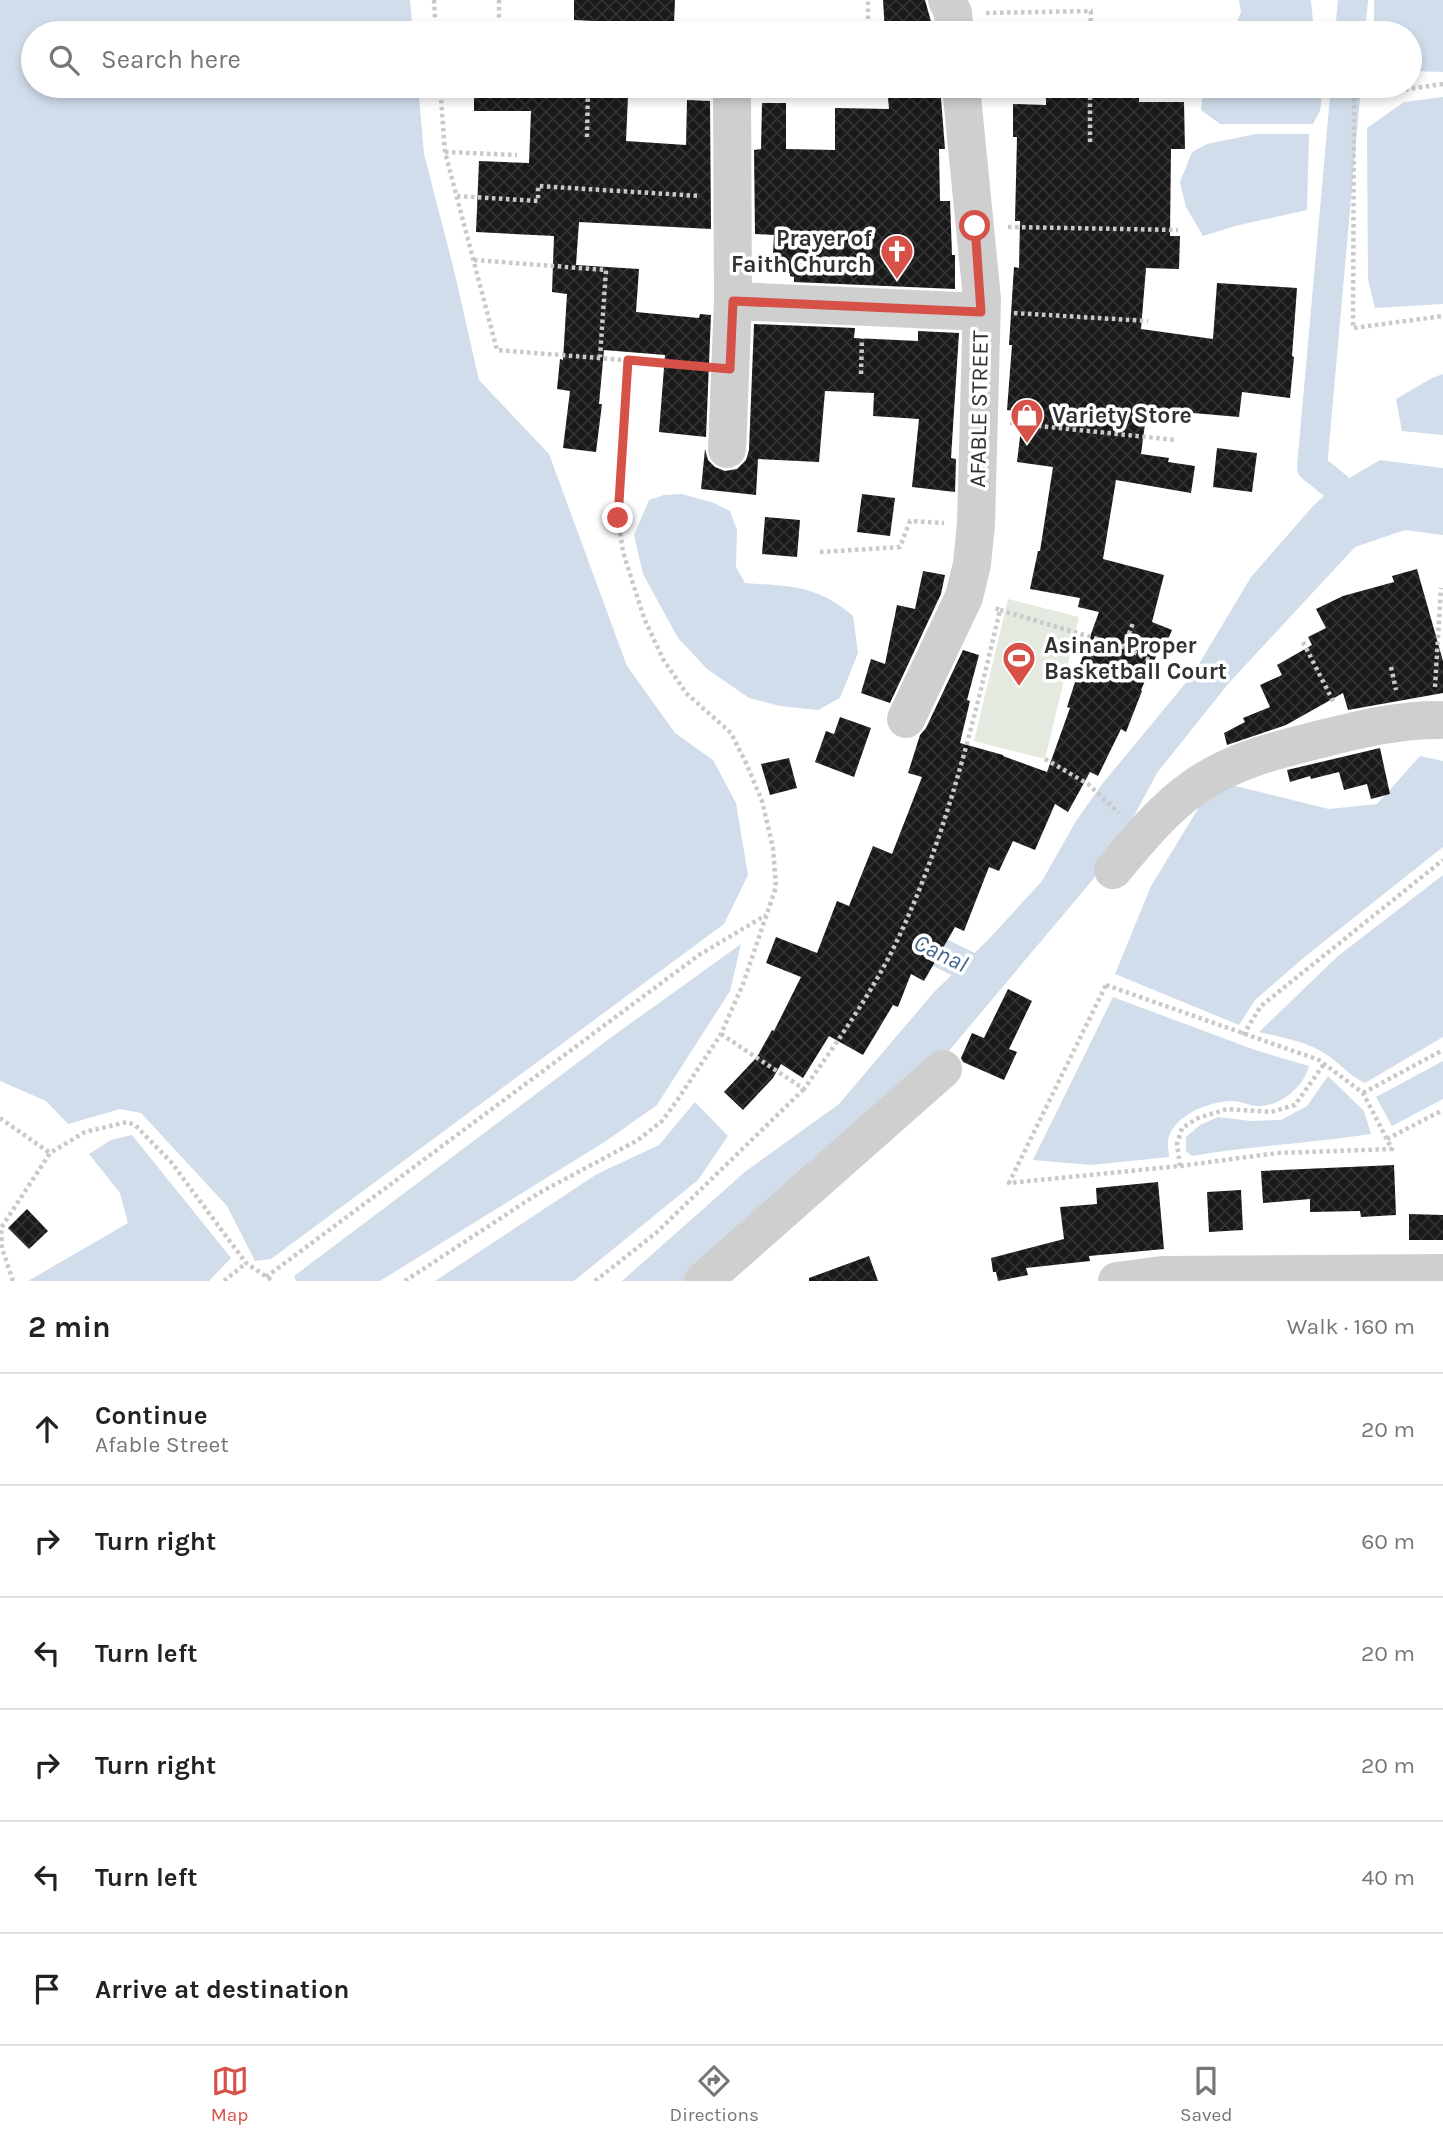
<!DOCTYPE html>
<meta charset="utf-8">
<style>
body{margin:0;font-family:Karla,sans-serif;background:#f2f2f2;color:#222}
.stop{position:absolute;width:21px;height:21px;margin:-16px;border:5px solid #d65248;border-radius:50%;background:#fff}
.stop.end{background:#d65248;border-color:#fff;box-shadow:0 2px 7px #0008}
.list{margin:0;padding:0;list-style:none}
h2{display:flex;justify-content:space-between;align-items:center;height:91px;margin:0;padding:0 28px;font-size:30px}
h2 small{font-size:23px;font-weight:400;color:#767676}
.list li{display:grid;grid-template-columns:46px 1fr auto;gap:21px;align-items:center;box-sizing:border-box;height:112px;padding:0 28px;border-top:2px solid #e0e0e0}
.list b{display:block;font-size:26px;white-space:nowrap}
.list p{margin:0;font-size:23px;white-space:nowrap;color:#767676}
.list em{font-size:23px;font-style:normal;color:#767676}
.icon{flex:none;width:38px;height:38px;fill:none;stroke:currentColor;stroke-width:2;stroke-linecap:round;stroke-linejoin:round}
.map{position:relative;flex:none;width:1443px;height:1281px;overflow:hidden}
.search{position:absolute;background:#fff;box-shadow:0 4px 10px #0003;left:21px;right:21px;top:21px;height:77px;display:flex;align-items:center;gap:18px;box-sizing:border-box;padding:0 24px;border-radius:38px;color:#767676;font-size:26px}
.sheet{height:763px;background:#fff}
nav{display:flex;justify-content:space-around;align-items:center;box-sizing:border-box;height:98px;border-top:2px solid #e0e0e0;background:#fff;font-size:19px;color:#767676}
nav a{display:grid;justify-items:center;gap:4px}
nav .on{color:#d65248}
.map>svg:first-child{display:block}
</style>
<div class="map">
<svg width="1443" height="1281" viewBox="0 0 1443 1281">
<defs>
<pattern id="building-cross-hatch" width="8" height="8" patternUnits="userSpaceOnUse" patternTransform="scale(1.75)"><rect width="8" height="8" fill="#191919"/><path d="M0 0l8 8M0 8l8-8" fill="none" stroke="#323232"/></pattern>
</defs>
<rect width="100%" height="100%" fill="#fff"/>
<path fill="#e4eadf" d="M1008 599 1079 617 1045 759 974 741Z"/>
<g fill="#d1ddeb">
<path d="M0 0H410L413 33H33V86H418L424 154 454 270 479 380 549 454 627 666 675 733 713 760 736 803 748 875 724 924 271 1259 255 1261 227 1206 141 1113 120 1109 68 1124 46 1101 0 1081Z"/>
<path d="M1239 0H1311L1314 33H1243L1237 22 1241 12Z"/>
<path d="M1374 0H1443V72L1410 71V33H1374Z"/>
<path d="M1204 86H1323L1320 111 1313 124H1220L1201 110Z"/>
<path d="M1443 97V304L1375 308 1368 280 1367 128 1404 102Z"/>
<path d="M1256 134H1309L1307 210 1235 226 1203 236 1186 207 1180 182 1192 152 1207 144Z"/>
<path d="M1443 374V435L1402 431 1396 399 1432 378Z"/>
<path d="M1380 460 1443 468V535L1405 530 1355 547 1228 684 1157 773 1119 844 1095 877 927 1077 720 1281H622L746 1171 839 1104 934 992 987 941 1042 881 1076 821 1103 783 1193 674 1251 577 1313 506 1334 487Z"/>
<path d="M682 494 714 503 730 511 737 530 736 567 745 583C788 586 818 585 853 616L858 653 840 698 818 710 780 706 749 698 707 669 678 638 643 574 634 535 649 500 664 495Z"/>
<path d="M1420 756 1443 761V847L1307 955 1255 1000 1239 1025 1115 974 1151 886 1215 781 1329 809 1377 804Z"/>
<path d="M1443 875V1037L1365 1083C1349 1076 1339 1062 1324 1053 1305 1041 1280 1037 1259 1032L1338 956Z"/>
<path d="M741 944 730 991 657 1105 606 1141 380 1281H296L294 1276 613 1036Z"/>
<path d="M1113 997 1255 1050 1309 1066C1304 1086 1283 1104 1262 1106 1251 1107 1240 1100 1229 1101 1206 1103 1174 1115 1168 1140 1167 1145 1169 1152 1169 1157L1091 1165 1033 1160Z"/>
<path d="M1443 1061V1099L1392 1126 1376 1097Z"/>
<path d="M1328 1076 1364 1111 1371 1134C1311 1143 1251 1146 1192 1156L1186 1151V1137L1200 1125 1218 1117 1251 1121 1281 1120 1307 1106Z"/>
<path d="M695 1102 728 1136 698 1180 574 1281H435L597 1174 659 1145Z"/>
<path d="M132 1135 231 1258 209 1281H28L128 1223 120 1193 89 1154 111 1140Z"/>
</g>
<g fill="none" stroke-linecap="round" stroke-linejoin="round">
<g stroke="#d1ddeb" stroke-width="30">
<path d="M1350 33 1353 0"/>
<path d="M1346 86 1312 467 1357 503"/>
<path d="M903 935 982 973"/>
</g>
</g>
<g fill="url(#building-cross-hatch)">
<path d="M574 0H675L674 23 630 22 629 33 594 32V21L574 20Z"/>
<path d="M883 0H925L932 25 920 26V33H885Z"/>
<path d="M474 86H581V94L628 96 626 141 686 145 687 100 710 101 711 229 579 222 576 265 639 269 636 312 699 318 700 314 711 315 706 437 659 432 665 355 604 350 599 404H602L596 452 563 448 570 391 557 389 560 359 563 360 567 294 552 292 554 236 476 232 479 161 529 163 531 111H474Z"/>
<path d="M887 86H940L945 149H939L940 201H950L952 255H955V289L794 282V277L790 276V273H772L774 235 755 234 754 150 761 149 762 103H786V149L835 150V108L889 109Z"/>
<path d="M1046 86H1139V102H1184L1185 149H1171L1170 236H1180L1179 269 1146 268 1141 329 1213 339 1217 283 1297 288 1292 356 1294 357 1290 398 1242 392 1239 417 1147 409 1141 454 1169 458 1168 462 1195 466 1191 493 1116 480 1103 559 1164 575 1152 622 1172 630 1162 654 1158 652 1141 690 1142 691 1126 732 1121 729 1098 776 1090 772 1068 812 1055 804 1035 850 1013 841 999 871 989 867 964 931 955 927 924 981 911 974 898 1007 893 1005 863 1055 829 1036 803 1078 781 1064 773 1078 743 1110 724 1092 757 1057 772 1030 774 1031 801 977 766 963 776 937 817 953 837 901 849 906 873 846 892 854 922 777 908 773 920 735 926 728 963 650 979 655 967 700 970 701 960 743 1003 755V756L1047 772 1070 708 1067 707 1077 676 1076 675 1099 612 1078 607 1080 598 1030 589 1038 551H1040L1053 467 1017 462 1023 412 1007 410 1012 345H1009L1014 267 1019 268 1020 221H1015L1017 137H1013V104L1046 105Z"/>
<path d="M754 324 855 328 854 338 918 341V331L959 333 951 458 956 459 955 492 912 487 919 419 873 416 874 393 825 391 819 462 758 459 756 495 701 489 705 449 708 460 715 467 725 471 737 469 746 460 749 450Z"/>
<path d="M1217 448 1257 453 1252 492 1213 487Z"/>
<path d="M862 494 895 498 890 536 857 532Z"/>
<path d="M765 517 800 520 797 557 762 554Z"/>
<path d="M1417 569 1443 661V693L1348 710 1343 693 1286 725 1227 745 1224 733 1245 722 1243 718 1270 707 1260 685 1282 675 1277 665 1312 645 1308 637 1326 628 1316 609 1343 596 1394 582 1392 576Z"/>
<path d="M923 571 945 575 941 594 890 703 861 693 871 659 885 664 897 605 915 609Z"/>
<path d="M840 717 871 728 854 777 815 762 826 731 834 734Z"/>
<path d="M1380 748 1390 794 1371 799 1367 784 1344 790 1339 772 1311 779 1310 776 1290 782 1287 770Z"/>
<path d="M789 758 797 788 770 795 761 764Z"/>
<path d="M1008 989 1032 1001 1009 1049 1017 1052 1004 1080 963 1062 961 1058 972 1033 984 1038Z"/>
<path d="M1394 1165 1396 1215 1361 1217 1360 1211 1310 1212V1199L1263 1203 1261 1171Z"/>
<path d="M1158 1182 1164 1249 1089 1256 1090 1261 1026 1268 1028 1275 998 1281 996 1272H993L991 1258 1064 1239 1060 1207 1097 1204 1096 1188Z"/>
<path d="M1241 1190 1243 1230 1209 1232 1207 1192Z"/>
<path d="M27 1209 48 1231 29 1249 8 1228Z"/>
<path d="M1409 1214 1443 1215V1240H1409Z"/>
<path d="M869 1256 878 1281H809V1278Z"/>
</g>
<g fill="none" stroke-linecap="round" stroke-linejoin="round">
<g stroke="#c9c9c9" stroke-width="4.5" stroke-dasharray="3.5 3.5" stroke-linecap="butt">
<path d="M434 0 436 33"/>
<path d="M499 0V33"/>
<path d="M986 13 1091 11 1090 33"/>
<path d="M868 33V0"/>
<path d="M1443 84 1354 97 1353 328 1443 316"/>
<path d="M440 86 445 152 497 350 700 366"/>
<path d="M764 88 775 89"/>
<path d="M587 137 588 86"/>
<path d="M1090 142V86"/>
<path d="M445 152 517 155"/>
<path d="M457 196 538 201V186L700 196"/>
<path d="M1008 227 1178 230"/>
<path d="M474 260 606 270 600 357"/>
<path d="M1014 313 1148 321"/>
<path d="M861 374 862 338"/>
<path d="M1010 423 1176 440"/>
<path d="M820 552 900 547 910 521 944 523"/>
<path d="M1000 610 1124 647 1155 663"/>
<path d="M1303 642 1334 703"/>
<path d="M1124 647 1133 623"/>
<path d="M1391 667 1396 690"/>
<path d="M1435 687 1441 588"/>
<path d="M1045 759 1088 784 1119 813"/>
<path d="M1106 985 1319 1060 1363 1093 1392 1149 1277 1153 1180 1166 1009 1183Z"/>
<path d="M721 1034 804 1089C837 1042 870 996 895 945 946 839 973 724 1000 610L993 607"/>
<path d="M1243 1035 1261 1006 1443 860"/>
<path d="M1363 1093 1443 1050"/>
<path d="M0 1118 50 1153"/>
<path d="M1387 1139 1443 1110"/>
<path d="M1180 1166 1177 1144 1182 1128 1198 1118 1227 1109 1271 1112 1295 1105 1324 1064"/>
<path d="M266 1277 699 955 766 915"/>
<path d="M13 1281 2 1248 1 1228 50 1153 85 1132 127 1122 135 1125 171 1162 246 1263 273 1281"/>
<path d="M224 1281 246 1263"/>
<path d="M405 1281 539 1193 638 1140 662 1121 676 1102 721 1034 743 984 776 887 773 848 762 801 747 765 731 733 686 693 663 659 644 618 623 552 618 518 628 360"/>
<path d="M595 1281 656 1233 804 1089"/>
</g>
<g stroke="#cfcfcf" stroke-width="38">
<path d="M947 0 953 13 955 33"/>
<path d="M733 301 981 312"/>
<path d="M727 449 733 301 732 88"/>
<path d="M906 719 964 597 972 564 976 524 982 299 961 86"/>
<path d="M1113 870C1138 840 1163 809 1196 786 1234 760 1277 750 1321 739 1361 729 1401 719 1443 720"/>
<path d="M703 1281 943 1069"/>
<path d="M1117 1281 1162 1275 1443 1273"/>
</g>
</g>
<g fill="none" stroke-linecap="round" stroke-linejoin="round">
<path stroke="#d65248" stroke-width="9" d="M618 518 628 360 730 369 733 301 981 312 975 226"/>
</g>
<defs>
<symbol id="church-pin" viewBox="-11 -11 22 30"><path d="M0 17L-7.5 6A9.5 9.5 0 1 1 7.5 6Z" fill="#d65248" stroke="#fff"/><path d="M-1.2-6h2.4v3.5h3.3v2.4h-3.3V6h-2.4V-.1h-3.3v-2.4h3.3Z" fill="#fff"/></symbol>
<symbol id="shop-pin" viewBox="-11 -11 22 30"><path d="M0 17L-7.5 6A9.5 9.5 0 1 1 7.5 6Z" fill="#d65248" stroke="#fff"/><path d="M-5-2.5h2.3a2.7 3.5 0 0 1 5.4 0H5L5.5 6h-11ZM-1.5-2.5h3a1.5 2.3 0 0 0-3 0Z" fill="#fff"/></symbol>
<symbol id="stadium-pin" viewBox="-11 -11 22 30"><path d="M0 17L-7.5 6A9.5 9.5 0 1 1 7.5 6Z" fill="#d65248" stroke="#fff"/><path d="M0-5a6.5 5 0 1 0 0 10a6.5 5 0 1 0 0-10ZM-3.5-1.8h7v3.6h-7Z" fill="#fff"/></symbol>
</defs>
<g fill-rule="evenodd">
<use href="#church-pin" x="878" y="232" width="38" height="52"/>
<use href="#shop-pin" x="1008" y="396" width="38" height="52"/>
<use href="#stadium-pin" x="1000" y="639" width="38" height="52"/>
</g>
<g text-anchor="middle" dominant-baseline="central" stroke-width="7" stroke-linejoin="round" paint-order="stroke">
<g font-size="23" font-weight="bold" fill="#323232" stroke="#fff" text-anchor="start">
<text x="872" y="238" text-anchor="end">Prayer of<tspan x="872" dy="26">Faith Church</tspan></text>
<text x="1052" y="415">Variety Store</text>
<text x="1044" y="645">Asinan Proper<tspan x="1044" dy="26">Basketball Court</tspan></text>
</g>
<g font-size="23" fill="#323232" stroke="#fff">
<text transform="translate(979 409) rotate(-89)">AFABLE STREET</text>
</g>
<g font-size="24" font-style="italic" fill="#47688e" stroke="#fff">
<text transform="translate(941 953) rotate(26)">Canal</text>
</g>
</g>
</svg>
<div class="stop" style="left:975px;top:226px"></div>
<div class="stop end" style="left:618px;top:518px"></div>
<div class="search"><svg class="icon" aria-label="search" viewBox="0 0 24 24"><circle cx="10" cy="10" r="6"/><path d="M15 15l6 6"/></svg>Search here</div>
</div>
<section class="sheet">
<h2>2 min<small>Walk · 160 m</small></h2>
<ul class="list">
<li><svg class="icon" aria-label="ahead" viewBox="0 0 24 24"><path d="M12 20V5M6 11l6-6 6 6"/></svg><div><b>Continue</b><p>Afable Street</p></div><em>20 m</em></li>
<li><svg class="icon" aria-label="right" viewBox="0 0 24 24"><path d="M7 20v-9h11M14 6l5 5-5 5"/></svg><div><b>Turn right</b></div><em>60 m</em></li>
<li><svg class="icon" aria-label="left" viewBox="0 0 24 24"><path d="M17 20v-9H6M10 6l-5 5 5 5"/></svg><div><b>Turn left</b></div><em>20 m</em></li>
<li><svg class="icon" aria-label="right" viewBox="0 0 24 24"><path d="M7 20v-9h11M14 6l5 5-5 5"/></svg><div><b>Turn right</b></div><em>20 m</em></li>
<li><svg class="icon" aria-label="left" viewBox="0 0 24 24"><path d="M17 20v-9H6M10 6l-5 5 5 5"/></svg><div><b>Turn left</b></div><em>40 m</em></li>
<li><svg class="icon" aria-label="arrive" viewBox="0 0 24 24"><path d="M6 21V4h12l-3 4 3 4H6"/></svg><div><b>Arrive at destination</b></div></li>
</ul>
</section>
<nav>
<a class="on"><svg class="icon" aria-label="map" viewBox="0 0 24 24"><path d="M3 6l6-2 6 2 6-2v14l-6 2-6-2-6 2zM9 4v14M15 6v14"/></svg>Map</a>
<a><svg class="icon" aria-label="directions" viewBox="0 0 24 24"><path d="M12 3l9 9-9 9-9-9zM9 14v-3h6M13 9l2 2-2 2"/></svg>Directions</a>
<a><svg class="icon" aria-label="saved" viewBox="0 0 24 24"><path d="M7 4h10v16l-5-4-5 4z"/></svg>Saved</a>
</nav>
